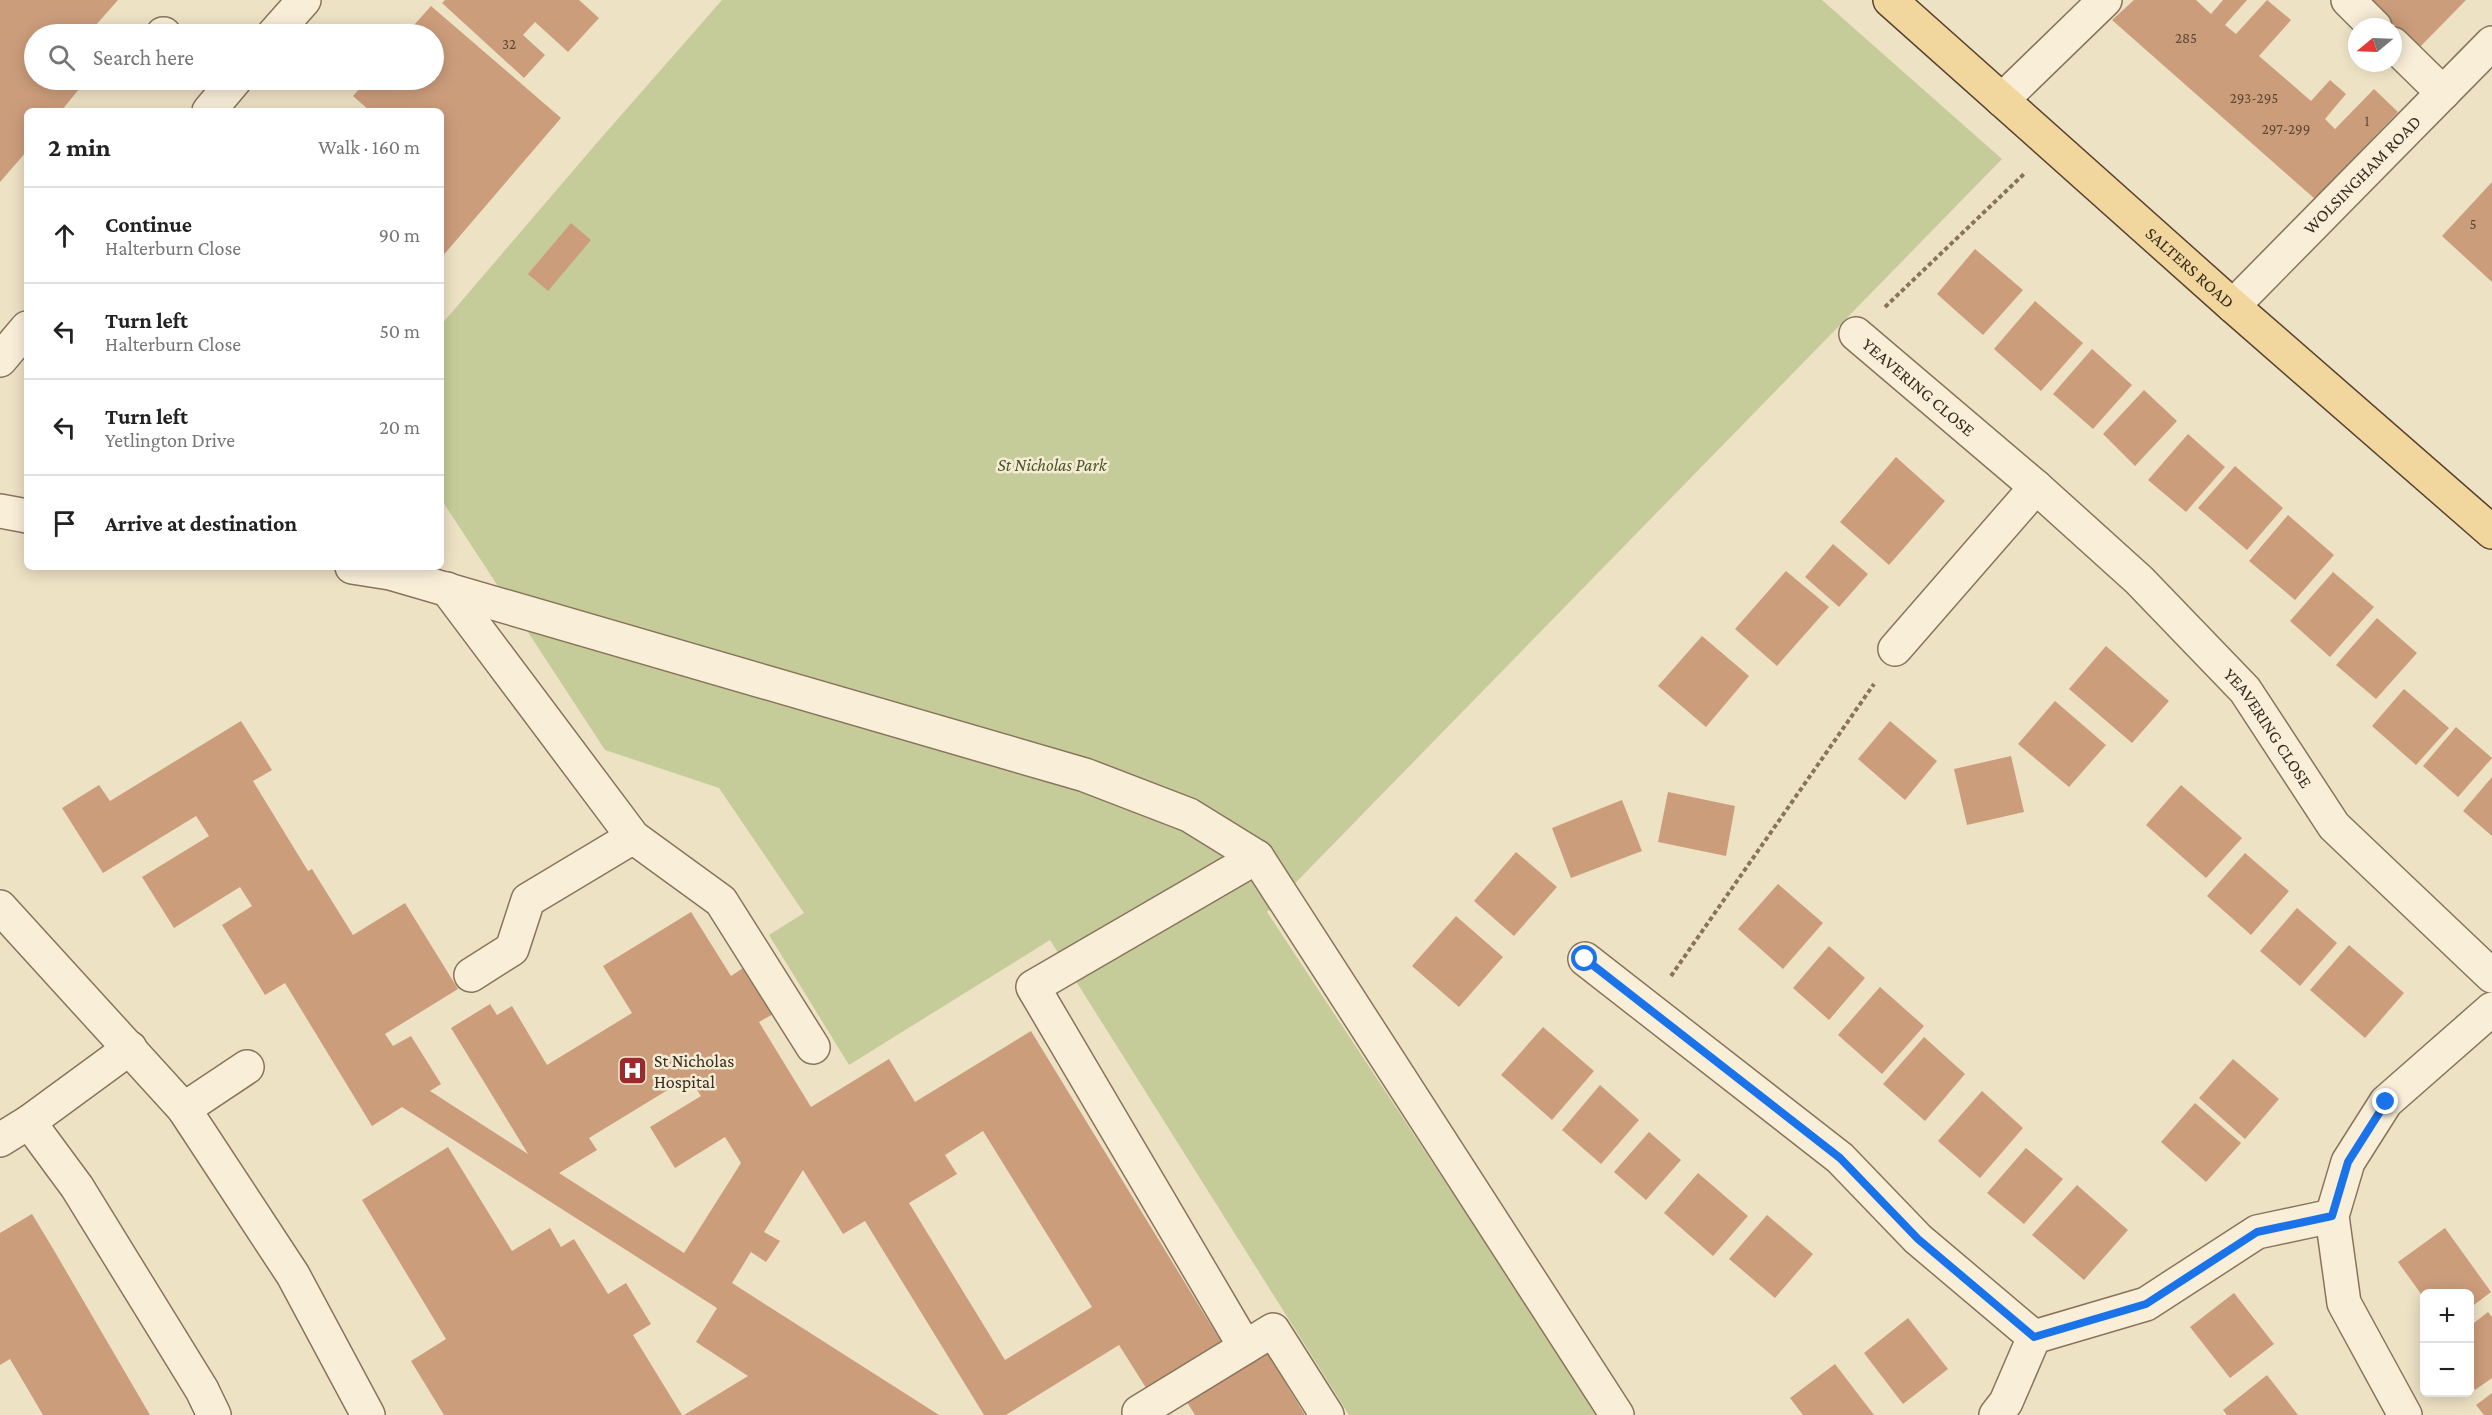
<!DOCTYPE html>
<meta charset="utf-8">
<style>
body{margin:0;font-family:"Crimson Pro",serif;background:#f6f6f6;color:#222}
.controls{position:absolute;right:18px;bottom:18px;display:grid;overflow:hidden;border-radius:9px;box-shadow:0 3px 15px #0003}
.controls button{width:54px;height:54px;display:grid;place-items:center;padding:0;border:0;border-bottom:2px solid #e0e0e0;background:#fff;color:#222;font:30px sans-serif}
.compass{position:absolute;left:2348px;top:18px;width:54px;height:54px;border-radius:50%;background:#fff;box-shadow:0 3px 15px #0003;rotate:251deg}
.stop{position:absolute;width:18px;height:18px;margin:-14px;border:4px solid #1a73e8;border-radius:50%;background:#fff}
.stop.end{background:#1a73e8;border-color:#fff;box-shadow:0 2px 6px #0008}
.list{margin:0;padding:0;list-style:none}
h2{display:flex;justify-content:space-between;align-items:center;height:78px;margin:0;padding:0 24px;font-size:26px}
h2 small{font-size:20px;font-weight:400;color:#767676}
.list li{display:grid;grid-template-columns:39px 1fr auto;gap:18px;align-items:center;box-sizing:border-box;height:96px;padding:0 24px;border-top:2px solid #e0e0e0}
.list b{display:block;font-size:22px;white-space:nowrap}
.list p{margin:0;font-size:20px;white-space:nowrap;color:#767676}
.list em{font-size:20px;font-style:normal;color:#767676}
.icon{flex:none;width:33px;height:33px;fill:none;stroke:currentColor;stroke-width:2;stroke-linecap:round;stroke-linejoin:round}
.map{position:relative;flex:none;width:2492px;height:1415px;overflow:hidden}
.search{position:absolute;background:#fff;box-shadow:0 3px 15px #0003;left:24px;top:24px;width:420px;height:66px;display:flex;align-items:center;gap:15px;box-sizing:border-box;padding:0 21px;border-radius:33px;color:#767676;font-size:22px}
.panel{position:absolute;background:#fff;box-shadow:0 3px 15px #0003;left:24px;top:108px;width:420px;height:462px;border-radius:9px}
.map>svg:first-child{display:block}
</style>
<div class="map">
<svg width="2492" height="1415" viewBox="0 0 2492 1415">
<rect width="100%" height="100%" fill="#eee2c5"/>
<path fill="#c6cc99" d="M722 0H1822L2002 159 1267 912 1599 1415H1349L1050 940 849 1065 769 935 804 913 719 788 605 750 441 499V325L595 145Z"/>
<g fill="#cc9d7b" fill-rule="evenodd">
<path d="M0 0H118L88 34H34V80H70L80 88 61 111H27V151L0 182Z"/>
<path d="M445 0H579L599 18 568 52 535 22 523 35 545 55 524 78 442 3Z"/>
<path d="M2134 0H2196L2211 14 2223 0H2247L2225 25 2236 34 2267 0 2291 20 2259 56 2311 101 2330 80 2346 94 2325 119 2335 129 2374 89 2398 112 2315 199 2112 20Z"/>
<path d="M2368 0H2466L2418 49Z"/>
<path d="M431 6 561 118 441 258V111H370L353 96 367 80H434V34H406Z"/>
<path d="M2492 182V282L2442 236Z"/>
<path d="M571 223 591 240 548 291 528 274Z"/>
<path d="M1975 249 2023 290 1983 335 1937 294Z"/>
<path d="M2035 301 2083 343 2041 391 1994 349Z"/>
<path d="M2092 349 2132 385 2093 429 2053 394Z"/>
<path d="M2144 390 2177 421 2135 466 2103 434Z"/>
<path d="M2188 434 2225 467 2186 512 2148 480Z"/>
<path d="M1896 457 1945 501 1889 565 1840 522Z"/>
<path d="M2235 466 2283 508 2247 550 2198 508Z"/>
<path d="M2288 515 2334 555 2295 600 2249 561Z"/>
<path d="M1833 544 1868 574 1839 607 1805 577Z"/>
<path d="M1786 571 1829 607 1777 666 1735 629Z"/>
<path d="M2333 572 2374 607 2330 657 2290 621Z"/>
<path d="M2377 618 2417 653 2376 699 2336 665Z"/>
<path d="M1702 636 1749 676 1706 727 1658 686Z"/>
<path d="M2106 646 2169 701 2132 743 2069 689Z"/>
<path d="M2404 689 2449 728 2416 765 2372 726Z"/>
<path d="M2055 701 2106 745 2069 787 2018 744Z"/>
<path d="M241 721 272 770 253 781 308 871 312 869 353 935 405 903 458 989 385 1034 393 1046 411 1036 441 1084 430 1091 528 1154 451 1028 490 1004 497 1015 512 1006 547 1065 632 1013 603 966 691 912 731 976 746 966 775 1013 759 1022 811 1107 889 1059 915 1102 1031 1031 1223 1345 1148 1391 1119 1345 1006 1415H984L865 1221 843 1234 803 1170 764 1232 780 1241 766 1262 751 1252 732 1283 939 1415H684L748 1376 696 1342 717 1308 402 1107 372 1126 285 983 265 995 222 925 252 906 240 887 174 928 142 877 209 836 196 816 103 873 62 808 99 785 110 801ZM689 1077 701 1096 650 1127 675 1168 725 1137 741 1163 684 1253 559 1173 597 1150 589 1138ZM983 1131 1092 1307 1005 1360 909 1203 957 1174 945 1155Z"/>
<path d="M1890 721 1937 761 1905 800 1858 759Z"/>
<path d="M2456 727 2492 758 2458 797 2423 766Z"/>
<path d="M2011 756 2024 812 1967 825 1954 769Z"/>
<path d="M2492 777V836L2463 811Z"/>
<path d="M2181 785 2242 838 2206 878 2146 825Z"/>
<path d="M1668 792 1735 806 1726 856 1658 842Z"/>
<path d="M1622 800 1642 851 1571 878 1552 828Z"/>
<path d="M1516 852 1557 887 1514 936 1474 901Z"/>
<path d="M2245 853 2289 891 2251 935 2207 896Z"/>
<path d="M1778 884 1823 923 1783 969 1738 929Z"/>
<path d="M2297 908 2337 943 2300 986 2260 951Z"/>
<path d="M1456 916 1503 957 1459 1007 1412 966Z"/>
<path d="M2349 945 2404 993 2365 1038 2310 990Z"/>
<path d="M1829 946 1865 978 1829 1020 1793 988Z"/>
<path d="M1880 987 1924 1026 1882 1074 1838 1035Z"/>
<path d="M1543 1027 1594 1071 1552 1120 1501 1075Z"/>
<path d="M1924 1037 1965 1074 1925 1121 1883 1084Z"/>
<path d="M2233 1059 2279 1099 2245 1139 2199 1098Z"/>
<path d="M1600 1085 1639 1120 1601 1164 1562 1130Z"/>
<path d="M1982 1091 2023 1128 1980 1178 1938 1141Z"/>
<path d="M2195 1103 2241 1143 2206 1182 2161 1142Z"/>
<path d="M1649 1132 1681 1160 1646 1200 1614 1172Z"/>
<path d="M448 1147 512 1251 550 1228 561 1247 574 1239 608 1294 626 1283 651 1324 633 1335 682 1415H444L411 1361 446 1339 362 1200Z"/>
<path d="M2026 1148 2063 1179 2024 1224 1987 1193Z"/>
<path d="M1698 1173 1748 1216 1713 1256 1664 1213Z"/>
<path d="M2077 1185 2128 1230 2084 1280 2032 1235Z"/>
<path d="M32 1214 52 1247 150 1415H43L10 1359 0 1365V1233Z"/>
<path d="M1767 1215 1813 1254 1775 1298 1729 1259Z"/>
<path d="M2445 1228 2491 1292 2470 1308V1294H2424V1298L2398 1262Z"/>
<path d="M2234 1293 2274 1344 2230 1378 2190 1327Z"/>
<path d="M2488 1312 2492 1317V1378L2475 1390 2470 1382V1326Z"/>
<path d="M1908 1318 1948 1369 1903 1404 1864 1353Z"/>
<path d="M1265 1349 1305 1415H1195L1185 1399Z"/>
<path d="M1835 1364 1874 1415H1803L1790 1398Z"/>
<path d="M2267 1375 2298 1415H2227L2223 1410Z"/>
<path d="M2492 1393V1415H2484L2476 1405Z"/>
</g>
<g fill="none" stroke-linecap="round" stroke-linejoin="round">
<defs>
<g id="minor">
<path d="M2348 0 2375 27"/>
<path d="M163 34H164"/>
<path d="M274 34 304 0"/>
<path d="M2393 44 2443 93"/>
<path d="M2002 100 2105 0"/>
<path d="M209 111 235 80"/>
<path id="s1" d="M2233 306 2492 43"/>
<path id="s2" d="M1856 334 2036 487 2139 580 2245 690 2334 826 2492 976"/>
<path d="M0 360 27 328"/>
<path d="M0 511 27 516"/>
<path d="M352 567 390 573 1085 775 1189 815 1257 857 1617 1415"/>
<path d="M447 589 633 837 721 901 813 1047"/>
<path d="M1895 649 2036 487"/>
<path d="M0 907 184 1109 293 1275 368 1415"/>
<path d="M1585 959 1840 1158 1918 1239 2034 1337 2146 1304 2257 1232 2332 1216"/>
<path d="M471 975 512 949 528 900 633 837"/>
<path d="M184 1109 247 1067"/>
<path d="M29 1122 77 1187 202 1390 214 1415"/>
<path d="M0 1140 29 1122 130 1048"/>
<path d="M1245 1347 1033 987 1257 857"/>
<path d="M1139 1412 1273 1330 1327 1415"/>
<path d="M1996 1415 2006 1402 2034 1337"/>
<path d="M2405 1415 2344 1303 2332 1216 2348 1162 2386 1102 2492 1009"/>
</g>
<g id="major">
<path id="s3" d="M1890 0 2233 306 2492 532"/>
</g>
</defs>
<use href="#minor" stroke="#89745b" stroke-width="36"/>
<use href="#major" stroke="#57422f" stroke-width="36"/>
<g stroke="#89745b" stroke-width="4" stroke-dasharray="4.5 3" stroke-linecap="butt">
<path d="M1885 307 2025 173"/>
<path d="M1671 976 1874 684"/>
</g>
<use href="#minor" stroke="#f9efd9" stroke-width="33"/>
<use href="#major" stroke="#f1d79e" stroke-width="33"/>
</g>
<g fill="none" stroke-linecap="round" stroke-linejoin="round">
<path stroke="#1a73e8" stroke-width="8" d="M1585 959 1840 1158 1918 1239 2034 1337 2146 1304 2257 1232 2332 1216 2348 1162 2386 1102"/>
</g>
<defs>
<symbol id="hospital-square" viewBox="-11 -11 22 22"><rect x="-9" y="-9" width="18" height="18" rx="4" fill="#982b2c" stroke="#f5ecd5"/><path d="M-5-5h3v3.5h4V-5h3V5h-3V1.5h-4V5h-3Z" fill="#fff"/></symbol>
</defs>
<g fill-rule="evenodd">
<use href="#hospital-square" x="616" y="1054" width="33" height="33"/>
</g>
<g text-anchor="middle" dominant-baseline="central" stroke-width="5" stroke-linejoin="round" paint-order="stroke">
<g font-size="15" fill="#5e4836">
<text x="2186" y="38">285</text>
<text x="509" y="44">32</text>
<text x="2254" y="98">293-295</text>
<text x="2367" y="121">1</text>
<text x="2286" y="129">297-299</text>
<text x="2473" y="224">5</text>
</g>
<g font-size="18" fill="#392c1f" stroke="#f5ecd5">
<text stroke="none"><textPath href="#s1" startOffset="184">WOLSINGHAM ROAD</textPath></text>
<text stroke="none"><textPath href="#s3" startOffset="402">SALTERS ROAD</textPath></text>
<text stroke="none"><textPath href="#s2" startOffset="82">YEAVERING CLOSE</textPath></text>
<text stroke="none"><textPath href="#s2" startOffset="572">YEAVERING CLOSE</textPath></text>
</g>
<g font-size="18" font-style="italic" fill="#495626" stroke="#f5ecd5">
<text x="1052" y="465">St Nicholas Park</text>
</g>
<g font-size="18" fill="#392c1f" stroke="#f5ecd5" text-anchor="start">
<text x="654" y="1061">St Nicholas<tspan x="654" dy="21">Hospital</tspan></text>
</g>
</g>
</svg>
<div class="controls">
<button>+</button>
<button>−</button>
</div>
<svg class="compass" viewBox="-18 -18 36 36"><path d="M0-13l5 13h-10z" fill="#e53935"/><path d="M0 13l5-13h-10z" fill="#767676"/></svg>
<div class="stop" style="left:1585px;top:959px"></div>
<div class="stop end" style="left:2386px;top:1102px"></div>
<div class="search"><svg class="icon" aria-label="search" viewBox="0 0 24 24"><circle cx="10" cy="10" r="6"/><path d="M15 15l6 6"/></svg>Search here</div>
<section class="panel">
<h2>2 min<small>Walk · 160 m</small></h2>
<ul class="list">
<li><svg class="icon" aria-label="ahead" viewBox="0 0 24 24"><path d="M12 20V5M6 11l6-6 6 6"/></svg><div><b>Continue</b><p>Halterburn Close</p></div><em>90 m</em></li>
<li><svg class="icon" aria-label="left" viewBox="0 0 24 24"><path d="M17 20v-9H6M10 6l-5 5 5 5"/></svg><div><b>Turn left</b><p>Halterburn Close</p></div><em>50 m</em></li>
<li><svg class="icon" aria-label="left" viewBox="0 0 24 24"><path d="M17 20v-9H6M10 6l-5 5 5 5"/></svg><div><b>Turn left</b><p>Yetlington Drive</p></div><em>20 m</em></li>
<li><svg class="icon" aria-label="arrive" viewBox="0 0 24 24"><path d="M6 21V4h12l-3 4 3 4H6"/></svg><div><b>Arrive at destination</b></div></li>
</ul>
</section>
</div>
